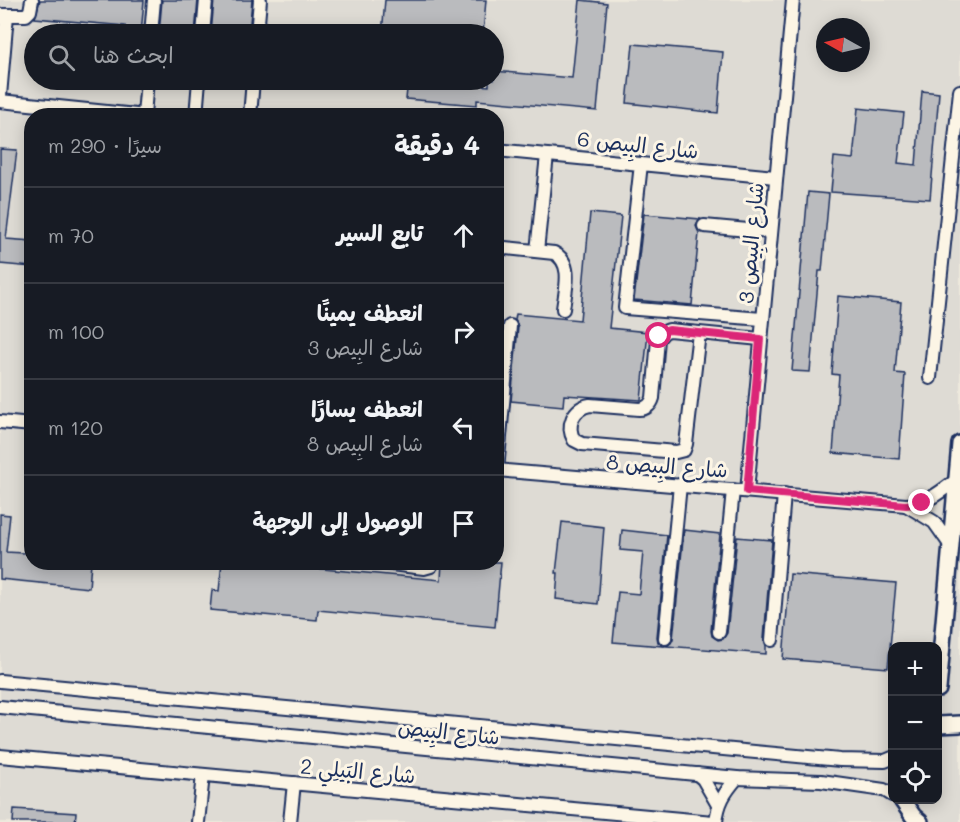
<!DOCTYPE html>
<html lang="ar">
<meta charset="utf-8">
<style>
body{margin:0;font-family:Mali,"Playpen Sans Arabic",sans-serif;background:#20242c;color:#f1f3f6;direction:rtl}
.controls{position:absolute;right:18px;bottom:18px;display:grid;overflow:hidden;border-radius:12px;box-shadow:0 3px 15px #0003}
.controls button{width:54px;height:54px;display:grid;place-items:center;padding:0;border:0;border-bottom:2px solid #363941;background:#171b24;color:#f1f3f6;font:30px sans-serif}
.compass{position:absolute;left:816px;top:18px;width:54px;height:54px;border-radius:50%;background:#171b24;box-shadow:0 3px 15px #0003;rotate:278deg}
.stop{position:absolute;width:18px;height:18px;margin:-14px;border:4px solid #db2777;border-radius:50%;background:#fff}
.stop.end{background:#db2777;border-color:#fff;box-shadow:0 2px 6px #0008}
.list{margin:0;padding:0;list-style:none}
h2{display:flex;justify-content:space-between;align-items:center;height:78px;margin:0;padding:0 24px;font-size:26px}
h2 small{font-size:20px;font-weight:400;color:#9ea1a6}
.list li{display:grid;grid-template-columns:39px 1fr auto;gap:18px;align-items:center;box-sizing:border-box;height:96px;padding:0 24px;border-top:2px solid #363941}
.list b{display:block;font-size:22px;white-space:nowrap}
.list p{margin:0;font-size:20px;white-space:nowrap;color:#9ea1a6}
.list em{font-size:20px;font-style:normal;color:#9ea1a6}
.icon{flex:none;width:33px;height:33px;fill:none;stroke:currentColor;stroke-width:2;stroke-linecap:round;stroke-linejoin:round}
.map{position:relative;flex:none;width:960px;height:822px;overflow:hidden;direction:ltr}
.search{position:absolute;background:#171b24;box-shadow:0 3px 15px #0003;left:24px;top:24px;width:480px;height:66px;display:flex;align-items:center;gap:15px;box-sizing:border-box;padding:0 21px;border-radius:33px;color:#9ea1a6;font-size:22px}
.panel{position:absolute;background:#171b24;box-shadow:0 3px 15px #0003;left:24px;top:108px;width:480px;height:462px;border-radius:24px;direction:rtl}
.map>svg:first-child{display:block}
</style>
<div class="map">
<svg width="960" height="822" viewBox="0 0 960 822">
<rect width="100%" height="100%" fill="#eee9dd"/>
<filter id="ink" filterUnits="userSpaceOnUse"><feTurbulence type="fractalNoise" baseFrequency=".0167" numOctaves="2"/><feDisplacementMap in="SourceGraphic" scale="12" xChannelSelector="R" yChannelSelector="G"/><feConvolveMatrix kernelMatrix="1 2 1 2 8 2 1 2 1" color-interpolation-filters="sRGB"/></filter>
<g filter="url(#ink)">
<path fill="#dedbd4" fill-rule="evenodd" d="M0 0H960V822H0ZM825 27H861V63H825ZM34 34H494V80H34ZM32 116H496V562H32ZM892 646H938V800H892Z"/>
<g fill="#babbbe" stroke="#1b2f5e" stroke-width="1.5">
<path d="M40 0H144L141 34H124L125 26 35 18Z"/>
<path d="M162 0H198L195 34H159Z"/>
<path d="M214 0H252L249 34H211Z"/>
<path d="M385 0H486L483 34H382Z"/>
<path d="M580 0 607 3 597 111 477 100V105L406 99 408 80 489 86V80H494V71L572 78Z"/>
<path d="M633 44 723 52 718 113 627 103Z"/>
<path d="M922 91 939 93 930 199 831 192 834 157 853 159 858 108 904 113 898 163 916 165Z"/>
<path d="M0 149 17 150 6 239 32 241V267L0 264Z"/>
<path d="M808 192 829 194 822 271H819L810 372 792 371Z"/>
<path d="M590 213 621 216 609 328 648 332 641 400 564 395 563 406 511 401 518 327 515 320 516 314 580 320Z"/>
<path d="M644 214 700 219 696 226 699 233 692 305 634 300Z"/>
<path d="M838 296 901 302 895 373 905 374 899 459 833 453 839 375 832 374Z"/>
<path d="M0 514 10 515 6 552 24 553 26 533 32 534V562H91L89 588 0 579Z"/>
<path d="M562 522 604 527 598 604 556 599 558 573H556Z"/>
<path d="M622 530 667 535 657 637 658 642 663 646 613 642 618 592 639 594 643 552 620 550Z"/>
<path d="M684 530 720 534 711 631 712 636 718 640 723 639 727 633 737 537 772 540 764 639 766 646V654L666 646 671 643 673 639Z"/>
<path d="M222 562H313V568L441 580 442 562H501L495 627 318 610 317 620 210 610 212 590 219 591Z"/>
<path d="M790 574 896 583 888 668 783 659Z"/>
<path d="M14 809 76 813 75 822H13Z"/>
</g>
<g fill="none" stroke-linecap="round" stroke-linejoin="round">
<defs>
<g id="minor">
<path d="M0 15H26L30 11 32 0"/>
<path d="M151 34 154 0"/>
<path d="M203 34 206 0"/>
<path d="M257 34 260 0"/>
<path d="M0 96 7 15"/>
<path d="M0 101 146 116"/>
<path d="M144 115 147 80"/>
<path d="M196 116 199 80"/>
<path d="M250 116 253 80"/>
<path d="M496 150 775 177"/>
<path d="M641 164 625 308 762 319"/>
<path d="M704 226 770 232"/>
<path d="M496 247 554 253C574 263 565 291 563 309"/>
<path d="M537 251 547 155"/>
<path d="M699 333 686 444 684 450 676 452 582 444 574 440C566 426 573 408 590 405L639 409C646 409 651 405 653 398L658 339 664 332 669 330 760 339"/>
<path d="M930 378 960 91"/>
<path d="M0 422 32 425"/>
<path d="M496 470 906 505C928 504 939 492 957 480"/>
<path d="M497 470 510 326"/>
<path d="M747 491 793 0"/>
<path d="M906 505 934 522 951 546"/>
<path d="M375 562 424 568 431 566 433 562"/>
<path d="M719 632 733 490"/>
<path d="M665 638 680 485"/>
<path d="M772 640 784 494"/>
<path d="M0 681 840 760 885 761 892 758"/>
<path d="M0 707 737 778 821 781 884 790 892 795"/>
<path d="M0 756 713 822"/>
<path d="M697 774 703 779 718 805"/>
<path d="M198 822 203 775"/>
<path d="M290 822 294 783"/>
<path d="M716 822C718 803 724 793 737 778"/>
</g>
<g id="major">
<path d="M938 689 960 444"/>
<path d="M938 725 960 724"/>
<path d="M902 800 913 816 920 822"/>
</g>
</defs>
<use href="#minor" stroke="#1b2f5e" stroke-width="16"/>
<use href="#major" stroke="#1b2f5e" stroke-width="20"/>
<use href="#minor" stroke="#fcf5e5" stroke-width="12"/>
<use href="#major" stroke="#fcf5e5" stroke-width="15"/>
</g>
</g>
<g fill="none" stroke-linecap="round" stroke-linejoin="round" filter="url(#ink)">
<path stroke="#db2777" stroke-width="8" d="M659 336 663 332 669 330 760 339 747 491 906 505 922 503"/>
</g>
<g text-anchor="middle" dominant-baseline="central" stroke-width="6" stroke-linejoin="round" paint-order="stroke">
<g font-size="21" fill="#1b2f5e" stroke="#fcf5e5">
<text transform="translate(638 144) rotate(6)">شارع البِيص 6</text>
<text transform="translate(750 243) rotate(-85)">شارع البِيص 3</text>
<text transform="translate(667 465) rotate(4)">شارع البِيص 8</text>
<text transform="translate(449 731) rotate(6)">شارع البِيص</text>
<text transform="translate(358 770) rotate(5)">شارع البَيلِي 2</text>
</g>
</g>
</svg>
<div class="controls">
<button>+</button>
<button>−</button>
<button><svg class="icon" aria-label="locate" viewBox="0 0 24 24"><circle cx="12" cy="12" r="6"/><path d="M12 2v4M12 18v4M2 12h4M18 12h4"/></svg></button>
</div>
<svg class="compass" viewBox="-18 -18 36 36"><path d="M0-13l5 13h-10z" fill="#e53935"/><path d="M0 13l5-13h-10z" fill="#9ea1a6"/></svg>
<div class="stop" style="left:659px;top:336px"></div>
<div class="stop end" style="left:922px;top:503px"></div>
<div class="search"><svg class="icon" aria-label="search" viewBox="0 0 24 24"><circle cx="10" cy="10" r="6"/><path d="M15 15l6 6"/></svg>ابحث هنا</div>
<section class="panel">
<h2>4 دقيقة<small>سيرًا · 290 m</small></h2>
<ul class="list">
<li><svg class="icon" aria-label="ahead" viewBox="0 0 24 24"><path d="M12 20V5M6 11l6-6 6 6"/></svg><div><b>تابع السير</b></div><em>70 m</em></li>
<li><svg class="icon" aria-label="right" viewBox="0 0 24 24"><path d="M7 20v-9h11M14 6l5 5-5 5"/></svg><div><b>انعطف يمينًا</b><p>شارع البِيص 3</p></div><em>100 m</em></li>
<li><svg class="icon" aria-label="left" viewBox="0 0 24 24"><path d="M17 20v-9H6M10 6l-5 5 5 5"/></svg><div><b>انعطف يسارًا</b><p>شارع البِيص 8</p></div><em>120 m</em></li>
<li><svg class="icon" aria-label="arrive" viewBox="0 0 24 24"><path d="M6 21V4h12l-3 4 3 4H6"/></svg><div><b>الوصول إلى الوجهة</b></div></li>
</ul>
</section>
</div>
